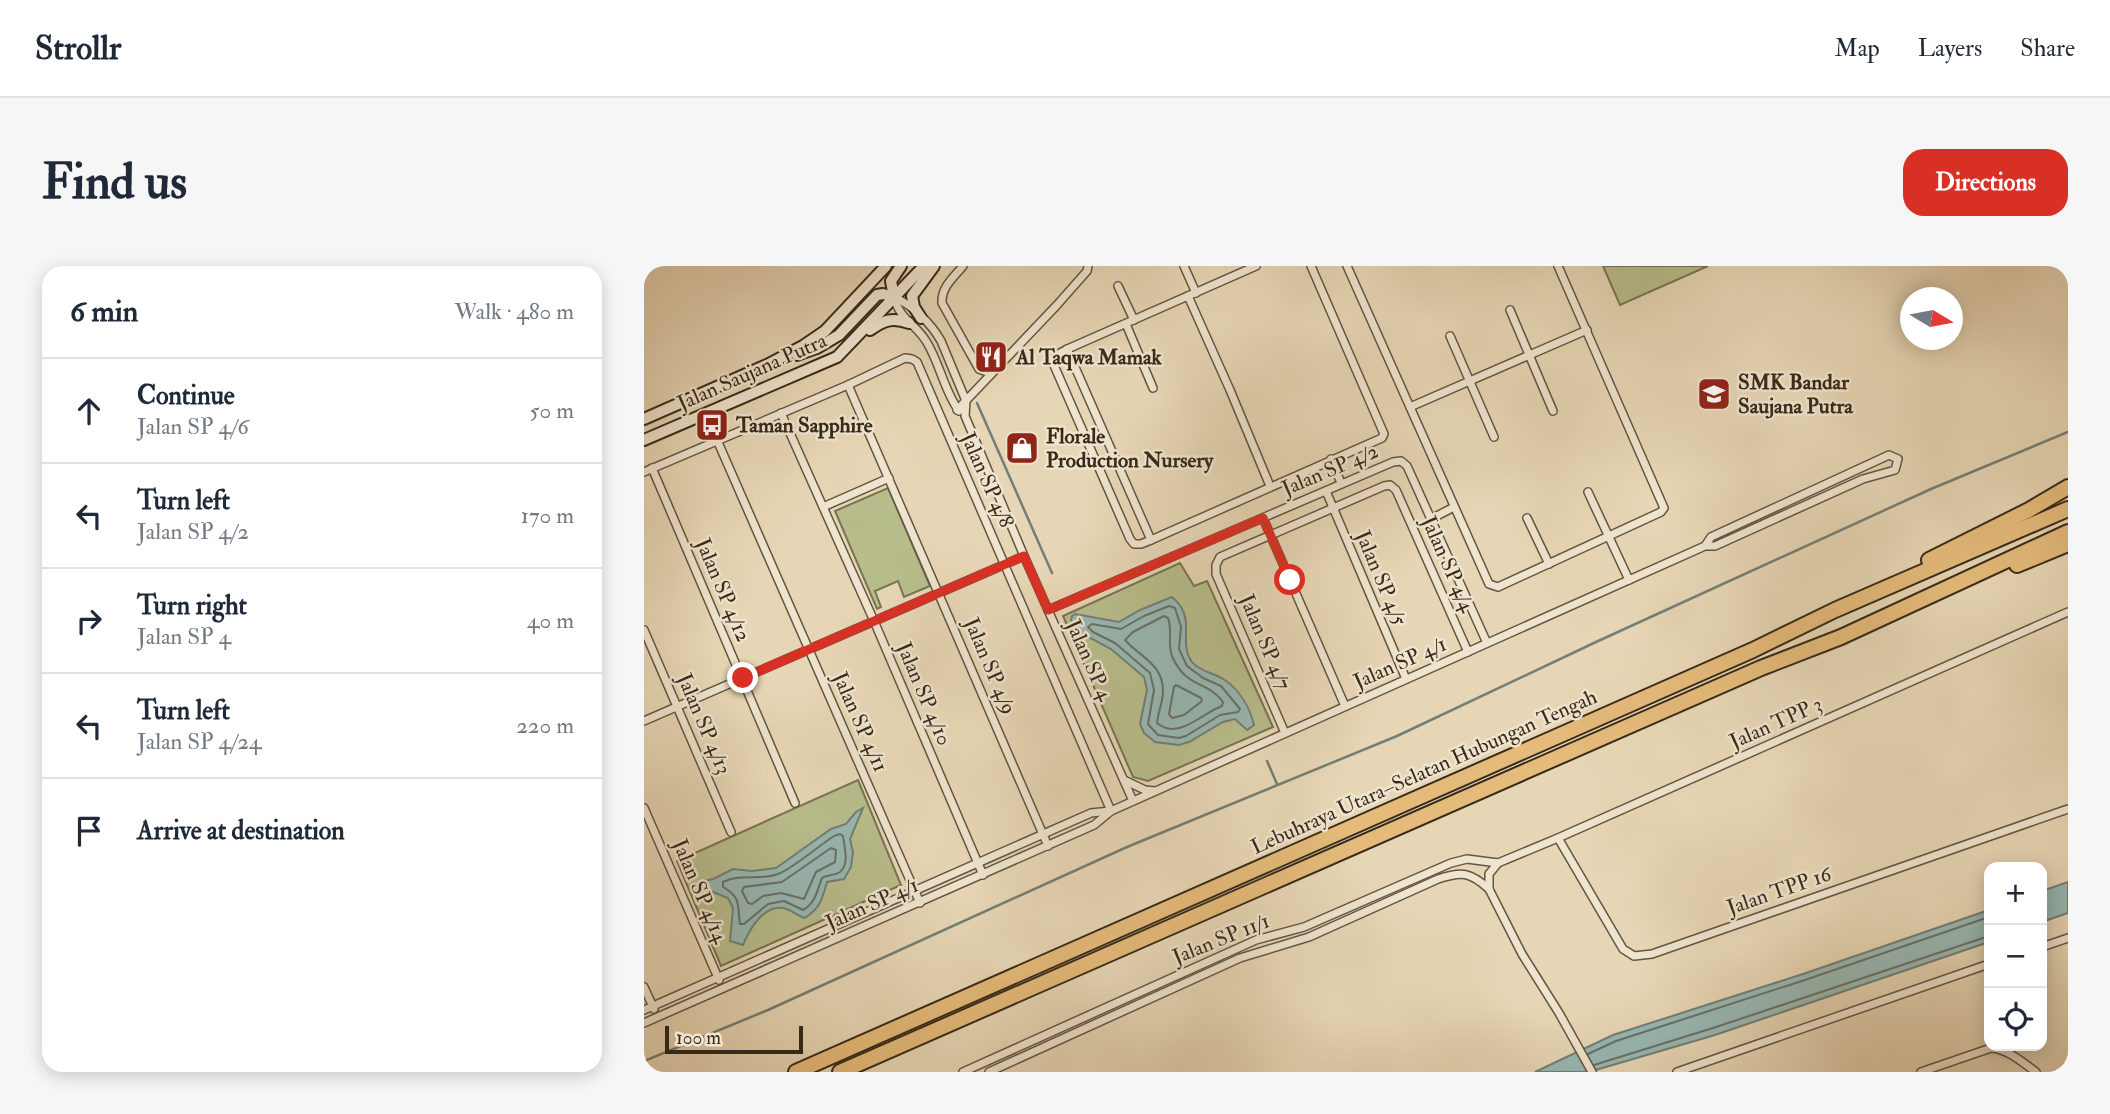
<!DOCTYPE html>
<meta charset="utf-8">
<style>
body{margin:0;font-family:"IM FELL Double Pica",serif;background:#f6f6f7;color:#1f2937}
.controls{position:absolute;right:21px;bottom:21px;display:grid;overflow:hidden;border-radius:14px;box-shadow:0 4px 18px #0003}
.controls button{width:63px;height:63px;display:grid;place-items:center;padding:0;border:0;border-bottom:2px solid #e0e1e3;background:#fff;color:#1f2937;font:35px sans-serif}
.compass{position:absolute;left:1256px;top:21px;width:63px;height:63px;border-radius:50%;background:#fff;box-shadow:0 4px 18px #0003;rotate:100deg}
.scale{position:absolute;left:21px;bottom:18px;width:138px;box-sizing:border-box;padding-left:7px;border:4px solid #382a19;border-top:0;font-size:19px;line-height:24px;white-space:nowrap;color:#382a19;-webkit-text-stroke:5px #efe4cf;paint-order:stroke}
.stop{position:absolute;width:21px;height:21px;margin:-16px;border:5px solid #d93025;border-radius:50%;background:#fff}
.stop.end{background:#d93025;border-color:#fff;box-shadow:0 2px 7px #0008}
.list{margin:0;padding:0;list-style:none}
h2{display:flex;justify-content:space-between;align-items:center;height:91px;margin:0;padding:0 28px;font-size:30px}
h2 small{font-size:23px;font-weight:400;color:#747a83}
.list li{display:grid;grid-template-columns:46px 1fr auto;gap:21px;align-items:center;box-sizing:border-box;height:105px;padding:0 28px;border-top:2px solid #e0e1e3}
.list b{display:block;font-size:26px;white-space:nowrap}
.list p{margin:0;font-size:23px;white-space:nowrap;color:#747a83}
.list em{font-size:23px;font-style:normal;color:#747a83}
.icon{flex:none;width:38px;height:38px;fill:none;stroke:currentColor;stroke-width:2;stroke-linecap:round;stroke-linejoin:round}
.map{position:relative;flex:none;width:1424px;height:806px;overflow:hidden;border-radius:21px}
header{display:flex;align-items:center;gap:42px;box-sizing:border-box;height:98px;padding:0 35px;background:#fff;border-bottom:2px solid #e0e1e3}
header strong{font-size:33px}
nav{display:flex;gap:38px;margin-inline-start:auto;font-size:24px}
.intro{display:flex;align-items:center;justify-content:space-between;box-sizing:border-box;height:168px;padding:0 42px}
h1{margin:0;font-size:49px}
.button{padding:18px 32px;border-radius:21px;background:#d93025;color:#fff;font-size:24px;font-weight:700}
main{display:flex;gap:42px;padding:0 42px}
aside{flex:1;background:#fff;border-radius:21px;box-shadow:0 4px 18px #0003}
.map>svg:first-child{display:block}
</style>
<header>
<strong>Strollr</strong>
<nav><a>Map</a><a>Layers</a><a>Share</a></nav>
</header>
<div class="intro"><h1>Find us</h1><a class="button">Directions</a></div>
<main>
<aside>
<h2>6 min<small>Walk · 480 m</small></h2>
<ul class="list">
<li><svg class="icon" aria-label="ahead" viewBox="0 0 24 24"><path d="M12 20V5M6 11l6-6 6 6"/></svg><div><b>Continue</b><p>Jalan SP 4/6</p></div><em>50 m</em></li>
<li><svg class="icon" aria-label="left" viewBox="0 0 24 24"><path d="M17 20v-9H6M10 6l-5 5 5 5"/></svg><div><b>Turn left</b><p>Jalan SP 4/2</p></div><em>170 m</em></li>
<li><svg class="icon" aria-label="right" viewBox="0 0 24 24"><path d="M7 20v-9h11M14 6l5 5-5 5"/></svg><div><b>Turn right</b><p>Jalan SP 4</p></div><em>40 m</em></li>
<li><svg class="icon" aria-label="left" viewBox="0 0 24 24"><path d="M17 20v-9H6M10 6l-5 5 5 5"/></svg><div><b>Turn left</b><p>Jalan SP 4/24</p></div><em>220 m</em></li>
<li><svg class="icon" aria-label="arrive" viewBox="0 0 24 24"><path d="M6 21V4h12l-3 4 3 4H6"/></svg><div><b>Arrive at destination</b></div></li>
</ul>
</aside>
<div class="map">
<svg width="1424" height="806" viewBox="0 0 1424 806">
<rect width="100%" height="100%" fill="#e7d6b5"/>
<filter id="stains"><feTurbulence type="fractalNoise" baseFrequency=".00286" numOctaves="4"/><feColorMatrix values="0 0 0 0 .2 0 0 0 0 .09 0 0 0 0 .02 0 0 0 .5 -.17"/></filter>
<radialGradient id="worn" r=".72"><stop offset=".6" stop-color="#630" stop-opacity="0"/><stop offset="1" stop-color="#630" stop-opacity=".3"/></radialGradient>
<g fill="#b8bd8c" stroke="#787452" stroke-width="2">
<path d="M959 0H1064L976 39Z"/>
<path d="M244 222 286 320 260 331 254 315 231 325 237 341 233 343 191 245Z"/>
<path d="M536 297 550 320 563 315 629 461 504 515 489 511 419 350Z"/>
<path d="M214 514 257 619 77 700 33 595Z"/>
</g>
<g fill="#98b8b4" stroke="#727f76" stroke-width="2">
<path d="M528 331C554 352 533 375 548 396 556 406 571 407 581 414 596 425 606 442 610 459L603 464 591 453 579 456 545 476 535 479 511 476 500 467 496 458 503 424 500 411 467 383 437 367 427 354 428 350 431 348 475 356 496 344Z"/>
<path d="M219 542 206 573 209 586 207 601 200 613 183 616C178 634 176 642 161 652 154 650 146 643 139 642 119 639 105 664 99 679L86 675 89 642 84 632 59 622 56 616 69 613 89 603 108 605 132 602 187 563 202 558 212 546Z"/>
<path d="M1424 616V647L1398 656V625Z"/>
<path d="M1345 644V676L1071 769 945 806H891L969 769 1159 708Z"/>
</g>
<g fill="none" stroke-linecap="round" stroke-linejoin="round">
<g stroke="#687166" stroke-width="2">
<path d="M525 340 531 342 537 361 535 383 543 400 559 412 577 420 596 443 594 446 576 449 542 470 535 472 514 469 504 458 510 424 506 407 471 377 449 366 444 361 448 358 477 363 500 350Z"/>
<path d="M520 350 524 352C529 366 523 377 528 390 542 423 563 414 579 436L578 440C558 447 534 475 513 457 514 446 519 436 519 425 519 398 496 391 481 374L489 366Z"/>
<path d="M532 419 557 432 558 435 540 449 528 452 525 448 530 421Z"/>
<path d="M196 568 199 570C200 580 206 598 196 606 192 609 183 609 178 612 173 624 172 637 159 644L140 635 124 638 100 658H96C93 639 98 632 79 621V616C97 607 115 615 134 608 150 602 174 580 190 570Z"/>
<path d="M187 582 192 584 191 596 172 606 160 633 137 627 119 630 108 638 104 637 98 625 100 621 138 616Z"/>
<path d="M944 788 972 775 1161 714 1345 651"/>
<path d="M950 799 1069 762 1345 670"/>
</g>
<g stroke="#727f76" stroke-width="2.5">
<path d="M333 137 408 307"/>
<path d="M623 495 633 518"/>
<path d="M0 795 124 744 483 581 753 470 952 376 1287 223 1424 166"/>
</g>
<defs>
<g id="street">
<path d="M319 0C310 11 297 21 298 37L335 103 343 106 349 105"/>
<path d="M540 0 552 27"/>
<path d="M703 0 845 318 854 321 1017 246 1020 242 914 0"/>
<path d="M474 20 490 54"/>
<path d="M544 30 586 124 626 220"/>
<path d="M250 31C268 39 287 57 297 75L322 135 321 150 380 290 489 535"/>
<path d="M250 31C255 53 271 57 282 75 296 97 300 125 315 145"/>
<path d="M866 44 909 145"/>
<path d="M482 58 509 122"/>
<path d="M806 70 850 171"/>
<path d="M423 83 507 274 738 172 740 168 667 0"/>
<path d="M204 119 404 580"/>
<path d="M766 141 943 64"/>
<path d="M313 144 413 39 443 5 444 0"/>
<path d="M137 147 230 355 339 609"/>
<path d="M73 174 276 637"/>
<path d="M687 193 697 217"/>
<path d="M8 202 151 537"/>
<path d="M0 206 204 119 261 92 268 93 273 96 467 545"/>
<path d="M682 225 762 413"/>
<path d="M944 226 985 314"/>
<path d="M179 241 245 212"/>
<path d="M619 252 701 440"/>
<path d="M883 252 905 298"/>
<path d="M787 253 810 241"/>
<path d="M507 274 497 278H490L486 273 409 97C410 88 420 85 428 81L612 0"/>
<path d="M404 344 749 196 757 195 763 200 843 377"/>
<path d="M0 364 87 566"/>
<path d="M0 455 380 290"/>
<path d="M641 467 572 308V299L576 291 740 220 746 219 752 224 824 386"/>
<path d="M480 514 501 524 511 525"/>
<path d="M0 542 75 714"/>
<path d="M914 572 979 683 990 690 1008 688 1424 543"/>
<path d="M854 597 845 608V623L878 688 915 747 948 806"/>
<path d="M1398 681 1424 672"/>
<path d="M0 721 10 743"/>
<path d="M0 744 447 547 466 545"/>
<path d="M0 757 450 559 467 545 1061 280H1071L1219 213 1251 204 1254 193 1245 189 1067 271 1061 280"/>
<path d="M319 806 612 674 660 661 807 597 823 593 854 597 914 572 1424 346"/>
<path d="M345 806 596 692 665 671 794 613C818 605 826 606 845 623"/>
<path d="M1033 806 1345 698"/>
<path d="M1277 806 1347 782C1364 783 1378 796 1392 806"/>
</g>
<g id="secondary">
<path d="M250 31 247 15 257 0"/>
<path d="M277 52 270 41 268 30 290 0"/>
<path d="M226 64C240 54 249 51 265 57"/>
<path d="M153 89 173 82 195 69 233 29 239 28 250 31"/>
<path d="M0 153 125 98 159 80 181 65 242 0"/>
<path d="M0 174 193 91 280 0"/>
</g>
<g id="highway">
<path d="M1285 294 1385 244 1424 221"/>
<path d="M1373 299 1424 278"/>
<path d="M152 806 1109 384 1191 344 1424 243"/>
<path d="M196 806 1117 402 1197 371 1424 266"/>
</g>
</defs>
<use href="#street" stroke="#645540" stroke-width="10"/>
<use href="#secondary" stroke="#382a19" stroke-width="14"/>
<use href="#highway" stroke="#382a19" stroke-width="18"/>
<use href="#street" stroke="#efe4cf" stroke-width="7"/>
<use href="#secondary" stroke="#efe4cf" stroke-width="10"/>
<use href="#highway" stroke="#e4bb7a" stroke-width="14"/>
</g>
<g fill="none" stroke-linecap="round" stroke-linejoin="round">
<path stroke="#d93025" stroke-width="9" d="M99 412 380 290 404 344 619 252 646 314"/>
</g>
<defs>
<symbol id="restaurant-square" viewBox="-11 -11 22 22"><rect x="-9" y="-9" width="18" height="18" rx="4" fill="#8f2418" stroke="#efe4cf"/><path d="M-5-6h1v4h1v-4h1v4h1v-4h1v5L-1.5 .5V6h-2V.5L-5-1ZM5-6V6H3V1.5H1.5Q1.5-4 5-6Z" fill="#fff"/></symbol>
<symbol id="school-square" viewBox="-11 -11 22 22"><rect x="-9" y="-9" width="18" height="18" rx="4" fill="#8f2418" stroke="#efe4cf"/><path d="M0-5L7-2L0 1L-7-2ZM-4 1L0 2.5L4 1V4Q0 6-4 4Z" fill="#fff"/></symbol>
<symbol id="bus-square" viewBox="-11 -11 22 22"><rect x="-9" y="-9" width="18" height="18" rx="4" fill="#8f2418" stroke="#efe4cf"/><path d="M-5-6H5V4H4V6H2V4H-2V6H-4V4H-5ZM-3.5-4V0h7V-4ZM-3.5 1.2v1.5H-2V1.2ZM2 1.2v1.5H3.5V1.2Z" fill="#fff"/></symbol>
<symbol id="shop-square" viewBox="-11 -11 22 22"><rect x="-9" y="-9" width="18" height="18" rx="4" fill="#8f2418" stroke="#efe4cf"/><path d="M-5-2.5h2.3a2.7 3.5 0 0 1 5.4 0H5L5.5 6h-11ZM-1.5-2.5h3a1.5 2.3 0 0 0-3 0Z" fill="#fff"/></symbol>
</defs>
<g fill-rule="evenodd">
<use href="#restaurant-square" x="328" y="72" width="38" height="38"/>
<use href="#school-square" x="1051" y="109" width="38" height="38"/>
<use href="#bus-square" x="49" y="140" width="38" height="38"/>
<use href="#shop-square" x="359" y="163" width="38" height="38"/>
</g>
<g text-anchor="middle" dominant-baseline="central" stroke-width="5" stroke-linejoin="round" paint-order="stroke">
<g font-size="21" font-weight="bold" fill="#382a19" stroke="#efe4cf" text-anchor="start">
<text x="372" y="91">Al Taqwa Mamak</text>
<text x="1094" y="116">SMK Bandar<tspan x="1094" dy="24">Saujana Putra</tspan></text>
<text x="92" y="159">Taman Sapphire</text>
<text x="402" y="170">Florale<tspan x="402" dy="24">Production Nursery</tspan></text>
</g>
<g font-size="21" fill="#382a19" stroke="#efe4cf">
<text transform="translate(108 106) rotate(-24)">Jalan Saujana Putra</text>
<text transform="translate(686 204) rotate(-23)">Jalan SP 4/2</text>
<text transform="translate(343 214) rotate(66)">Jalan SP 4/8</text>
<text transform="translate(804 298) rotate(66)">Jalan SP 4/4</text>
<text transform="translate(737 312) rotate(67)">Jalan SP 4/5</text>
<text transform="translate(79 324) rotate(67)">Jalan SP 4/12</text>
<text transform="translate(621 376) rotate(67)">Jalan SP 4/7</text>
<text transform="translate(445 394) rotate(66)">Jalan SP 4</text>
<text transform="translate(756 397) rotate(-24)">Jalan SP 4/1</text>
<text transform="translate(346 400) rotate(67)">Jalan SP 4/9</text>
<text transform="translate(280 428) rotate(67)">Jalan SP 4/10</text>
<text transform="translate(216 456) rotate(66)">Jalan SP 4/11</text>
<text transform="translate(1132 457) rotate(-24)">Jalan TPP 3</text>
<text transform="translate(60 458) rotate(67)">Jalan SP 4/13</text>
<text transform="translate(780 506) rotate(-24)">Lebuhraya Utara–Selatan Hubungan Tengah</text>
<text transform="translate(56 625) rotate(67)">Jalan SP 4/14</text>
<text transform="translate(1135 625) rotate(-19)">Jalan TPP 16</text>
<text transform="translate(228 638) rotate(-24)">Jalan SP 4/1</text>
<text transform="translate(577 673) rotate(-22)">Jalan SP 11/1</text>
</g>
</g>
<rect width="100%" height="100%" filter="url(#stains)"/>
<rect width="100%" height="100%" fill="url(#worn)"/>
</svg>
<div class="controls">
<button>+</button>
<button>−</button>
<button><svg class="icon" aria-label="locate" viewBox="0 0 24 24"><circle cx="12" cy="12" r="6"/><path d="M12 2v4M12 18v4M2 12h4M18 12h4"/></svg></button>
</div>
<svg class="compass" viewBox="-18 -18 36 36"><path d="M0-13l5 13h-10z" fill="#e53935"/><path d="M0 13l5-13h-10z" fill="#747a83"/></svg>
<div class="scale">100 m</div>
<div class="stop" style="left:646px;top:314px"></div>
<div class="stop end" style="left:99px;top:412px"></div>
</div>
</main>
